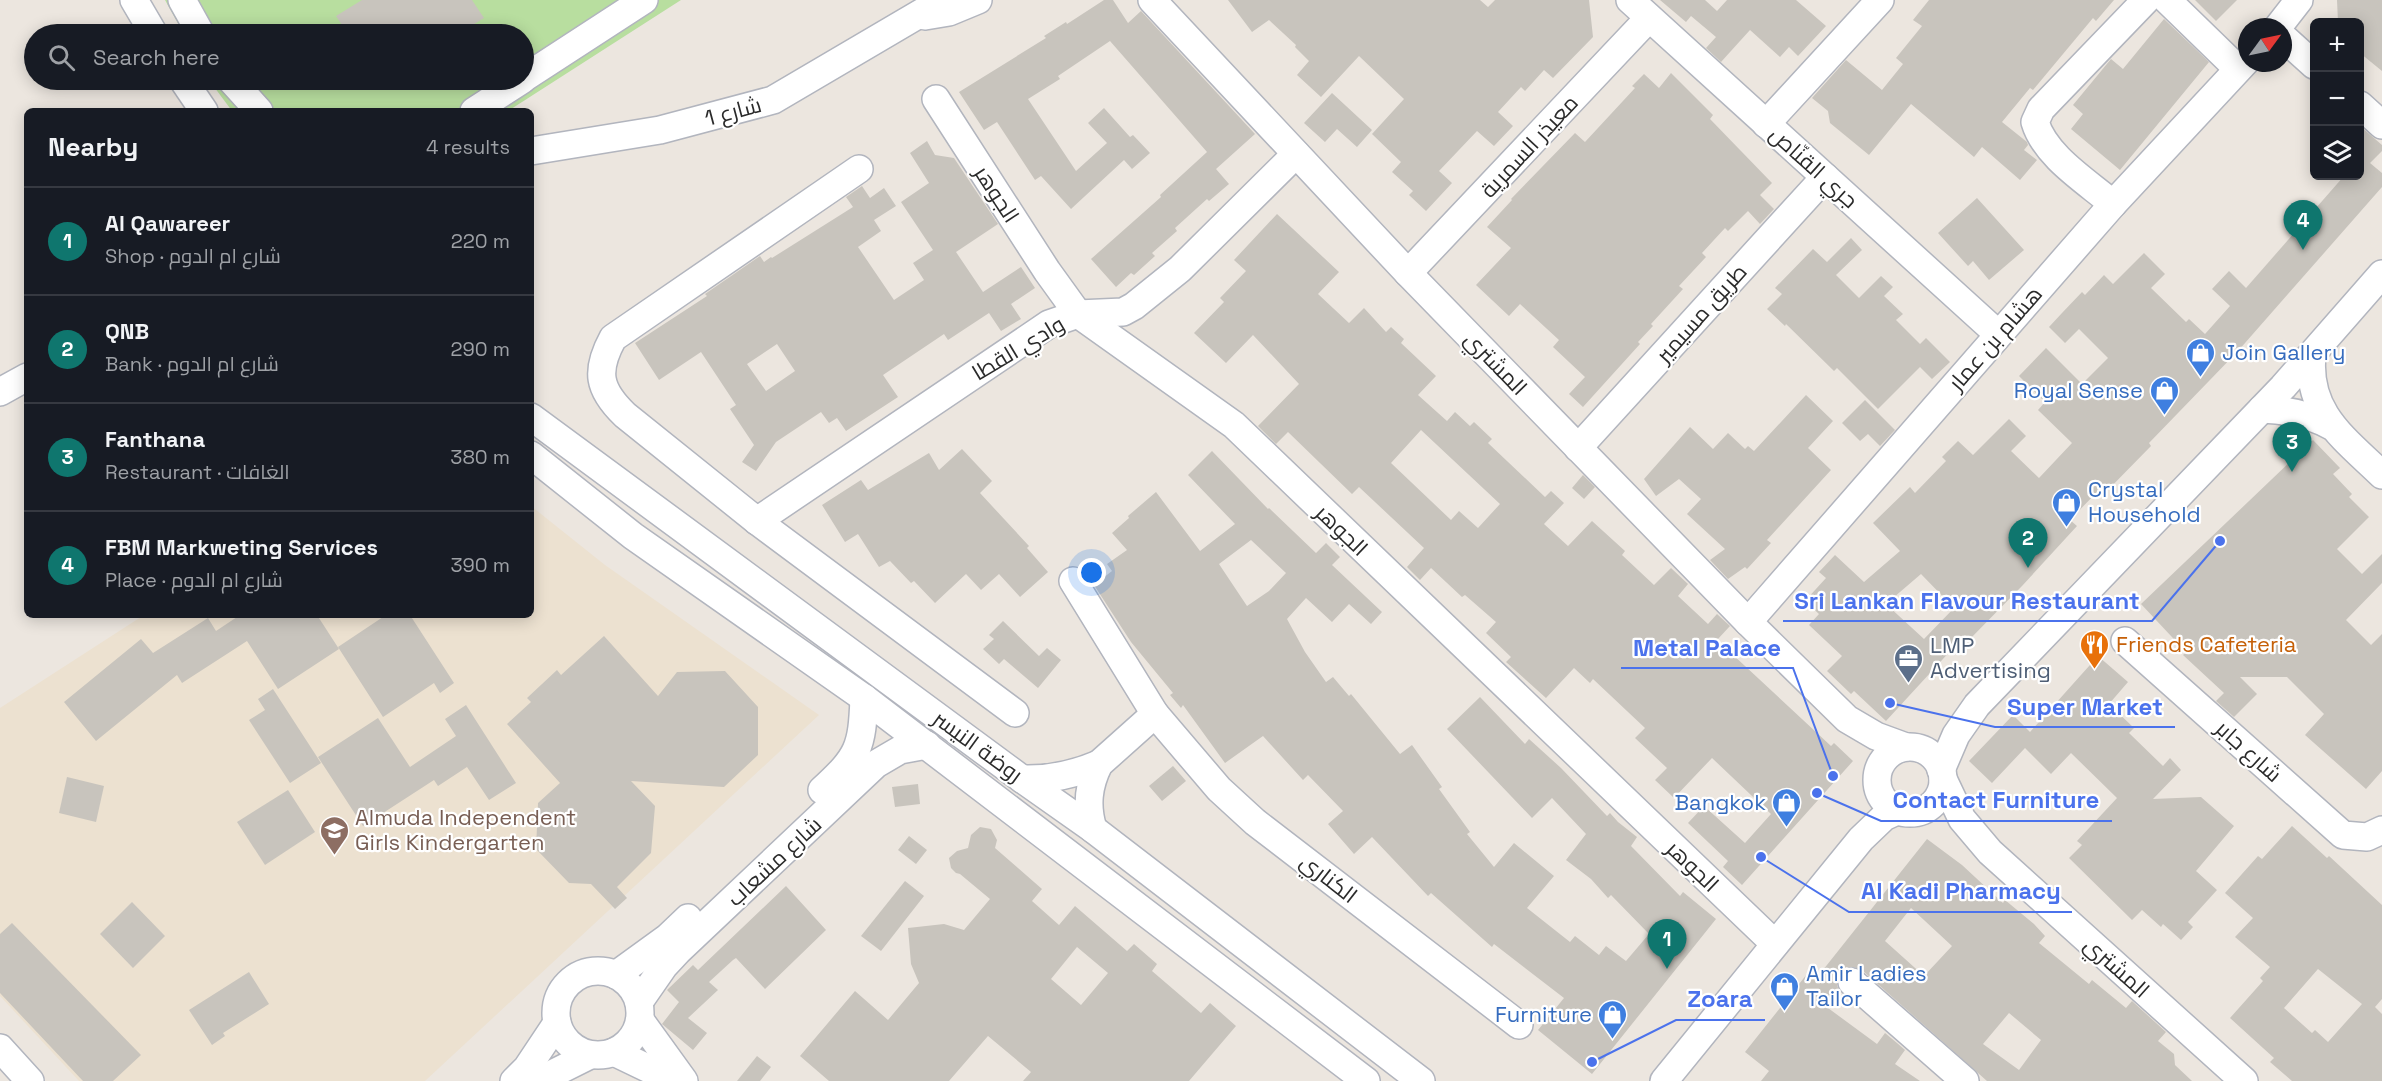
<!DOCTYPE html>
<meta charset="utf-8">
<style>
body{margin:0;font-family:"Space Grotesk",Cairo,sans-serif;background:#242831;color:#f1f3f6}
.controls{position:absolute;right:18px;top:18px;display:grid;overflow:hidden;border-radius:9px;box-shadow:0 3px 15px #0003}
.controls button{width:54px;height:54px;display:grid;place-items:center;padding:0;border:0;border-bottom:2px solid #363941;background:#171b24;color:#f1f3f6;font:30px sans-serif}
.compass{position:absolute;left:2238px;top:18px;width:54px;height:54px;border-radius:50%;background:#171b24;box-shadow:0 3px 15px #0003;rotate:57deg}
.you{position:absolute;left:1092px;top:573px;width:21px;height:21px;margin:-15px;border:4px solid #fff;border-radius:50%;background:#1a73e8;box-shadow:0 0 0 9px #1a73e833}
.badge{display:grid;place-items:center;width:39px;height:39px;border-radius:50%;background:#0f766e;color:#fff;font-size:20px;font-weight:700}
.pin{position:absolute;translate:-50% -50px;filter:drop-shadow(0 2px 3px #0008)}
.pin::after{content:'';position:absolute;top:32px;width:21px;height:18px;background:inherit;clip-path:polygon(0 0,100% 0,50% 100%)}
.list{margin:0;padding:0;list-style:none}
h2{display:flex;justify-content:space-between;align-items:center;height:78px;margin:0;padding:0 24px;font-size:26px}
h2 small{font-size:20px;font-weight:400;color:#9ea1a6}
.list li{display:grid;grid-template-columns:39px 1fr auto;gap:18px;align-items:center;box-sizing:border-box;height:108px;padding:0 24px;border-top:2px solid #363941}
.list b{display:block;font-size:22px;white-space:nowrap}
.list p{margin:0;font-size:20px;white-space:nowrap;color:#9ea1a6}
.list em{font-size:20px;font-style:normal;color:#9ea1a6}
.icon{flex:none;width:33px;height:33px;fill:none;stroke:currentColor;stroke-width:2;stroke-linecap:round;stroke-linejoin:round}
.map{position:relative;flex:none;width:2382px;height:1081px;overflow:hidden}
.search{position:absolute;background:#171b24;box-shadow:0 3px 15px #0003;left:24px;top:24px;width:510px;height:66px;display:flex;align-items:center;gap:15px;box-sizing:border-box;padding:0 21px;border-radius:33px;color:#9ea1a6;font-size:22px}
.panel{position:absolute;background:#171b24;box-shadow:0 3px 15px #0003;left:24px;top:108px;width:510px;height:510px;border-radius:9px}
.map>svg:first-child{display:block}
</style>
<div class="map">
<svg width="2382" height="1081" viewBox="0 0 2382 1081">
<rect width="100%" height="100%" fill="#ece6df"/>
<path fill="#ece1d0" d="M531 506 605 565 819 715 425 1081H79L0 996V708L144 615H531Z"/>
<path fill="#b8de9f" d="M165 0H681L508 111H232L209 80H524V34H184Z"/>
<g fill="#c8c4bd" fill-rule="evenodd">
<path d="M362 0H472L484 18 458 34H348L336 16Z"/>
<path d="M1104 0H1113L1128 23 1141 11 1255 134 1216 169 1229 184 1209 201 1207 199 1175 228 1177 231 1152 253 1155 256 1134 275 1131 273 1116 287 1091 259 1161 197 1160 195 1207 152 1110 41 1058 76 1060 79 1028 99 1076 171 1107 143 1088 123 1104 108 1130 137 1133 135 1150 153 1132 169 1124 160 1071 209 1041 176 1035 180 997 122 984 130 959 92 1046 38 1044 36 1066 22 1067 24Z"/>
<path d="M1228 0H1480L1488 7 1495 0H1589L1593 37 1553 78 1544 70 1525 91 1521 87 1498 112 1513 126 1494 146 1477 131 1439 171 1452 183 1426 211 1409 195 1413 191 1392 172 1401 162 1372 134 1404 99 1359 56 1321 97 1297 75 1309 61 1295 47 1296 45 1269 20 1252 32Z"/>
<path d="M1660 0H1705L1717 11 1727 0H1796L1826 26 1798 56 1789 47 1780 57 1750 30 1721 62 1706 48 1716 37 1691 16 1686 22Z"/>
<path d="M1929 0H2114L2096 21 2093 18 2033 90 2030 88 2002 122 2027 142 2028 145 2024 150 2037 160 2020 180 1982 147 1974 157 1911 104 1869 155 1830 123 1828 111 1812 98 1846 60 1882 90 1903 64 1896 58 1922 26 1913 20Z"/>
<path d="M2195 0H2237L2216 21Z"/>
<path d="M2337 0H2382V71L2360 53V22H2338Z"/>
<path d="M2164 19 2209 62 2120 170 2071 129 2083 114 2073 105 2111 59 2123 69Z"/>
<path d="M1671 73 1713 115 1710 119 1772 183 1760 195 1774 209 1760 224 1748 211 1728 231 1725 228 1702 253 1706 257 1679 286 1683 289 1651 324 1653 326 1638 342 1640 344 1583 407 1569 394 1585 377 1553 347 1559 340 1520 304 1509 316 1476 285 1511 248 1487 227 1512 200 1511 199 1575 133 1585 142 1635 88 1632 86 1644 74 1659 88Z"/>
<path d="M1332 93 1372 130 1357 147 1337 129 1325 142 1304 123Z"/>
<path d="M2360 126 2382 145V151L2370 163 2382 173V187L2238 351 2149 443 2151 446 2102 496 2097 492 2070 520 2077 526 2022 586 1969 640 1965 635 1886 721 1854 691 1851 694 1827 671 1842 656 1809 625 1819 614 1805 601 1826 578 1819 572 1835 555 1864 582 1900 551 1873 523 1910 487 1915 493 1946 461 1942 457 1958 441 1973 455 2009 419 2026 436 2011 451 2039 478 2072 443 2038 410 2045 402 2019 376 2046 348 2082 384 2108 358 2079 329 2065 343 2049 327 2062 313 2082 292 2085 295 2104 275 2113 284 2144 253 2165 274 2151 288 2186 322 2189 319 2205 334 2230 306 2212 289 2229 271 2246 288 2344 176H2360ZM1921 574 1954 608 1924 639 1886 604Z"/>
<path d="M927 141 935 155 954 158 998 224 956 252 983 292 1021 267 1035 288 1011 304 1021 319 1001 331 989 313 948 340 944 334 883 375 898 397 846 431 837 418 829 423 821 412 776 442 756 471 742 462 754 445 730 409 736 405 701 352 659 380 635 343 707 296 705 294 760 256 764 262 771 257 772 258 853 207 846 197 862 186 870 198 884 188 896 206 874 220 881 231 858 247 894 300 924 280 913 263 933 250 901 202 929 183 910 153ZM777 344 795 371 766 391 747 364Z"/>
<path d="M1977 198 2024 250 1989 280 1973 261 1968 266 1938 233Z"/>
<path d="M1277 214 1339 272 1318 294 1349 323 1364 308 1386 332 1391 327 1404 339 1401 343 1436 376 1418 395 1447 421 1455 412 1470 426 1474 422 1492 439 1488 443 1545 497 1551 491 1564 503 1544 524 1568 546 1592 521 1625 551 1622 555 1654 585 1671 568 1688 584 1678 596 1708 624 1717 614 1730 626 1717 640 1831 746 1834 743 1853 761 1742 885 1723 867 1728 861 1688 823 1704 806 1745 843 1771 814 1712 758 1674 798 1655 780 1667 768 1635 738 1645 728 1593 679 1590 683 1574 668 1546 698 1506 662 1511 657 1486 633 1496 622 1465 595 1462 597 1431 568 1420 580 1407 567 1424 548 1359 487 1352 494 1288 432 1276 444 1258 426 1299 384 1253 335 1226 363 1194 333 1224 302 1220 298 1246 271 1234 260ZM1421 430 1500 504 1478 528 1459 511 1451 520 1391 463Z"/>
<path d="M1851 238 1862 250 1836 275 1859 298 1881 276 1893 287 1884 296 1903 314 1896 320 1920 344 1926 338 1950 362 1932 379 1920 367 1878 409 1837 368 1834 371 1786 324 1785 326 1767 309 1782 294 1775 288 1813 249 1827 262Z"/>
<path d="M1806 395 1833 421 1808 448 1831 470 1767 540 1771 543 1747 569 1745 567 1728 579 1710 560 1725 549 1687 514 1701 499 1679 479 1656 496 1644 479 1690 427 1713 449 1728 433 1745 449 1748 446 1754 451Z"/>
<path d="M1865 400 1895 430 1880 446 1868 434 1860 441 1842 423Z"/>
<path d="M2313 440 2340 468 2333 474 2352 494 2349 497 2369 517 2337 549 2362 574 2382 554V583L2346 620 2371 645 2382 634V771L2366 789 2305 735 2324 714 2287 677H2240L2257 694 2234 717 2216 701 2224 693 2183 655 2186 652 2141 604Z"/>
<path d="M962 449 992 481 980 493 1029 546 1027 548 1048 572 1020 597 999 574 981 590 966 574 935 603 914 581 911 583 890 561 879 567 858 534 845 542 822 505 861 480 868 490 929 453 939 470Z"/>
<path d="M1212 451 1268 509 1269 508 1316 553 1326 543 1340 557 1332 565 1382 612 1371 624 1349 604 1332 622 1306 598 1287 619 1305 652 1326 682 1333 677 1349 696 1351 694 1400 754 1412 745 1442 787 1439 789 1470 832 1467 834 1494 867 1514 843 1554 876 1527 908 1570 942 1575 936 1599 955 1606 946 1626 961 1649 934 1611 895 1608 898 1591 879 1566 860 1586 834 1552 798 1532 818 1447 729 1480 697 1525 744 1529 739 1561 768 1607 816 1610 813 1618 822 1637 837 1631 846 1680 896 1683 892 1716 919 1592 1074 1538 1030 1564 998 1494 944 1492 947 1431 893 1428 896 1372 837 1354 854 1328 824 1343 811 1308 775 1303 780 1263 736 1225 763 1183 705 1181 708 1170 695 1173 693 1131 642 1094 585 1112 571 1107 564 1127 550 1112 533 1129 518 1128 516 1156 492 1200 551 1235 524 1188 475ZM1251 540 1286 573 1269 591 1247 606 1219 564Z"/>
<path d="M1583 475 1595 487 1584 499 1572 488Z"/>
<path d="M240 615H317L339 649 278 689 247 641 182 683 177 675 96 741 64 702 141 639 153 653 208 618 216 631Z"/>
<path d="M386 615H410L454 683 440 693 434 683 383 717 338 647Z"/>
<path d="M1003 621 1039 656 1047 648 1061 660 1038 688 1004 659 999 664 983 649 994 639 989 635Z"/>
<path d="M604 636 658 696 677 672 725 671 758 707V755L724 787 631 781 655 806 651 853 617 887 627 898 615 909 591 884 569 883 536 849 538 803 560 783 507 724 531 702 527 698 557 670 561 675Z"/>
<path d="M2098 656 2128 682 2109 704 2134 728 2129 733 2163 766 2170 758 2181 770 2153 799 2201 797 2234 826 2196 871 2217 890 2188 922 2193 927 2181 940 2163 924 2161 927 2142 910 2132 920 2069 858 2082 845 2077 841 2117 798 2071 753 2051 774 2025 748 1992 783 1969 761 2013 715 2030 732Z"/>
<path d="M273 689 321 763 290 783 249 720 265 710 258 699Z"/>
<path d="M466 705 516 783 489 800 467 767 438 786 434 780 363 826 318 757 378 718 410 767 456 736 445 719Z"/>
<path d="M1173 766 1186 781 1162 801 1149 786Z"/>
<path d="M67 777 104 786 96 822 59 813Z"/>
<path d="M918 784 920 804 895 807 892 787Z"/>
<path d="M288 790 315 832 265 865 237 822Z"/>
<path d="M2292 826 2327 858 2329 856 2382 905V999L2375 1007 2382 1014V1081H2292L2270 1062 2274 1058 2230 1018 2263 981 2260 978 2270 967 2235 937 2253 918 2225 893 2258 856 2262 859ZM2318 969 2362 1004 2328 1042 2315 1030 2312 1033 2284 1008Z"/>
<path d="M980 827 991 829 997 840 995 848 1042 889 1032 901 1059 925 1075 906 1127 951 1134 944 1157 964 1152 971 1201 1013 1210 1003 1236 1026 1189 1081H1023L1031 1072 988 1036 949 1081H829L800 1056 855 991 888 1020 919 983 911 964 908 928 944 924 964 930 990 899 960 874 956 873 951 868 949 858 957 851 968 848 971 835ZM1077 947 1108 973 1081 1005 1051 979Z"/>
<path d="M909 836 927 850 916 864 898 850Z"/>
<path d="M1927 839 1962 865 2003 903 2005 900 2034 924 2045 936 2039 943 2089 984 2092 980 2126 1008 2132 1001 2166 1032 2158 1041 2174 1054 2175 1065 2192 1081H1987L1862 970 1854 967H1846L1840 972 1837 980V986L1841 993 1828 1008 1877 1044 1885 1033 1897 1043 1905 1050 1895 1064 1920 1081H1761L1769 1071 1745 1052 1811 969 1819 975ZM1911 908 1952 946 1924 976 1885 941ZM2009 1013 2041 1040 2019 1070 1983 1044Z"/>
<path d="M905 881 924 896 881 951 861 936Z"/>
<path d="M786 886 826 930 765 989 736 958 733 960 709 982 718 990 688 1018 707 1033 693 1050 662 1024 679 1002 667 990 693 965 698 970Z"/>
<path d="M132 902 165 936 133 968 100 934Z"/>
<path d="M12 923 141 1055 113 1081H83L0 993V934Z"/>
<path d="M249 972 269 1004 223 1033 225 1036 212 1045 189 1010Z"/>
<path d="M757 1056 771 1067 760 1081H737Z"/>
</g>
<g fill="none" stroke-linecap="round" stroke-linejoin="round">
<defs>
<g id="minor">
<path d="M134 0 154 34"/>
<path d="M182 0 201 34"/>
<path d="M1152 0 1408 273 1748 622 1847 719 1876 736 1906 747"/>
<path d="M1630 0 1998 334"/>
<path d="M2167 0 2238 69"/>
<path d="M925 16 949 12 978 0"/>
<path d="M2278 27 2299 0"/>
<path d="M2283 37 2314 65"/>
<path d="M524 78 644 0"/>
<path d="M183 80 204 111"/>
<path d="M231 80 259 111"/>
<path d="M936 99 1047 271 1078 314 1234 425 1775 944"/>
<path d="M2360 105 2382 125"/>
<path d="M474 111 522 80"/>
<path d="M1766 124 1880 0"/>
<path d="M531 151 660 130 773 100 943 0"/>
<path d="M859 169 613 338C595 371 598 389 625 415L757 521 1015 713"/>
<path d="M2113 204C2086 181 2045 156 2035 122L2041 109 2146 0"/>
<path d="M1408 273 1649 18"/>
<path d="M2312 355C2306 413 2345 439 2382 475"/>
<path d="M0 392 27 377"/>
<path d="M2262 409C2286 410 2310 414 2331 426"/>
<path d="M531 417 1022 779 1093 829 1421 1081"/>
<path d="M1578 448 1825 177"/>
<path d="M531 455 633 536 864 698 1366 1081"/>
<path d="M757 521 1049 324 1078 314 1123 312 1134 306 1180 269 1296 154"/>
<path d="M1073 581 1155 714 1219 789 1255 822 1519 1025"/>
<path d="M1748 622 2113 204 2247 60"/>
<path d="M2125 641 2343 835 2367 837 2382 830"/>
<circle cx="1910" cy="780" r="33"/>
<path d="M1941 770 1956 735 1977 705 2283 387 2382 274"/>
<path d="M1022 779C1050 780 1073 775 1099 764"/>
<path d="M1943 779 1962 819 1990 852 2244 1081"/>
<path d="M822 790C859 756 862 748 864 698"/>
<path d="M1093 829C1086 806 1088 786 1099 764L1155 714"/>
<circle cx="598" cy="1013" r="42"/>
<path d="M616 975 667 938 688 918"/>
<path d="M1852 982 1965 1081"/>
<path d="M639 1002 664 966 678 951 876 764 900 750 927 745"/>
<path d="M640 1020 684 1081"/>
<path d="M0 1048 30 1081"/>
<path d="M614 1052 674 1081"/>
<path d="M514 1081 527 1068 557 1023"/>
<path d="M538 1081 590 1055"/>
<path d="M1664 1081 1861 839 1884 817 1897 811"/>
</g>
</defs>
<use href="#minor" stroke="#b2b5be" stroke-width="30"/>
<use href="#minor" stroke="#fff" stroke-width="27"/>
</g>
<defs>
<symbol id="shop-pin" viewBox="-11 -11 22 30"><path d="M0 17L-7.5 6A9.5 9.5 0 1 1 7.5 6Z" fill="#3f7fe0" stroke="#fff"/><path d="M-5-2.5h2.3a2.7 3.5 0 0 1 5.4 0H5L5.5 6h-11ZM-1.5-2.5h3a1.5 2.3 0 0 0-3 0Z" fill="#fff"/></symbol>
<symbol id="restaurant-pin" viewBox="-11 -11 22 30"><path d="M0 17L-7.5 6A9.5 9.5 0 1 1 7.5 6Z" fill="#e8710a" stroke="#fff"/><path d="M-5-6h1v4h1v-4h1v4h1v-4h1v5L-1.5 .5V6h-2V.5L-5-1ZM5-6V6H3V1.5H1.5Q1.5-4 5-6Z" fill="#fff"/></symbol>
<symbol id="office-pin" viewBox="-11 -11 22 30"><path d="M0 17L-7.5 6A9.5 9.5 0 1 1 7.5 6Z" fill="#5c6f8a" stroke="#fff"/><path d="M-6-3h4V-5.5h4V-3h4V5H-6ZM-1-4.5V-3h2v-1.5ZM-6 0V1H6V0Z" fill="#fff"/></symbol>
<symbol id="school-pin" viewBox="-11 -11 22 30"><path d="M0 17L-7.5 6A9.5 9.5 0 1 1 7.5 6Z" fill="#8d6e63" stroke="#fff"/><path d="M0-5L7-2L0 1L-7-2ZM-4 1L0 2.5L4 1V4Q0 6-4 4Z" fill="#fff"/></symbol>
</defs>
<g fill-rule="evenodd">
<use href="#shop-pin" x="2184" y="336" width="33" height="45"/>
<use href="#shop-pin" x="2148" y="374" width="33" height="45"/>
<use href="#shop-pin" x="2050" y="486" width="33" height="45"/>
<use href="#restaurant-pin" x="2078" y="628" width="33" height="45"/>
<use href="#office-pin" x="1892" y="642" width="33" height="45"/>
<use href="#shop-pin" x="1770" y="786" width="33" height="45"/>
<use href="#school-pin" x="318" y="814" width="33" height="45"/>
<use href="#shop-pin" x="1768" y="970" width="33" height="45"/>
<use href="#shop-pin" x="1596" y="998" width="33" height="45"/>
</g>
<g text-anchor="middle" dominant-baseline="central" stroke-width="4.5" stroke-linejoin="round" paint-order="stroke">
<g font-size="22" fill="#2b2b2b" stroke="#fff">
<text transform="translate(733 111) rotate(-15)">شارع 1</text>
<text transform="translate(1529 146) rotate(-47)">معيذر السمرية</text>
<text transform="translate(1814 167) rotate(42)">جري القنّاص</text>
<text transform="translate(997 194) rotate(57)">الجوهر</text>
<text transform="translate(1701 313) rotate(-48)">طريق مسيمير</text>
<text transform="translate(1995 338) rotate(-49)">هشام بن عمار</text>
<text transform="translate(1018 348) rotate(-31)">وادي القطا</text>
<text transform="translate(1496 363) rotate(46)">المشتري</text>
<text transform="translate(1342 530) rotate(44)">الجوهر</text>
<text transform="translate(978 746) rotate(36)">روضة النيسر</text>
<text transform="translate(2249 751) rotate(42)">شارع جابر</text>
<text transform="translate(774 861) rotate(-43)">شارع مشعاب</text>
<text transform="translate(1693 866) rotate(44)">الجوهر</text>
<text transform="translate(1329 878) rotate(38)">الكناري</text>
<text transform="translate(2117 967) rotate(42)">المشتري</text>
</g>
<g font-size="22" fill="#366cbe" stroke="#fff" text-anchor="start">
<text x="2222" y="352">Join Gallery</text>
<text x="2143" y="390" text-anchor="end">Royal Sense</text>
<text x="2088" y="489">Crystal<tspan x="2088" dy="25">Household</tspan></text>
<text x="1766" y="802" text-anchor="end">Bangkok</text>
<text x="1806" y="973">Amir Ladies<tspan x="1806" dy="25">Tailor</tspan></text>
<text x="1592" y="1014" text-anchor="end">Furniture</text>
</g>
<g font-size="22" fill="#c56008" stroke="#fff" text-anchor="start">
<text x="2116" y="644">Friends Cafeteria</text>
</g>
<g font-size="22" fill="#4e5e75" stroke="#fff" text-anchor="start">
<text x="1930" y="645">LMP<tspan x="1930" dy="25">Advertising</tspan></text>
</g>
<g font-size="22" fill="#785e54" stroke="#fff" text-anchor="start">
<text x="355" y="817">Almuda Independent<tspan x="355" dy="25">Girls Kindergarten</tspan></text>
</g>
</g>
<path fill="none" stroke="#4b72ec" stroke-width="2" d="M2220 541L2152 621H1783M1833 776L1793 668H1621M1890 703L1995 727H2175M1817 793L1881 821H2112M1761 857L1849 912H2072M1592 1062L1676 1020H1765"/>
<g fill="#4b72ec" stroke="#fff" stroke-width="2">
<circle cx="2220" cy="541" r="6"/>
<circle cx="1833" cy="776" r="6"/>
<circle cx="1890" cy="703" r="6"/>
<circle cx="1817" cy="793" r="6"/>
<circle cx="1761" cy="857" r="6"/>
<circle cx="1592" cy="1062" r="6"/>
</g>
<g font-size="24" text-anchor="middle" font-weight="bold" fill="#4b72ec" stroke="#fff" stroke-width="4.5" stroke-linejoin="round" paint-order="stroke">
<text x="1967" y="609">Sri Lankan Flavour Restaurant</text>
<text x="1707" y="656">Metal Palace</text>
<text x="2085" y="715">Super Market</text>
<text x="1996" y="808">Contact Furniture</text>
<text x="1961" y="899">Al Kadi Pharmacy</text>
<text x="1720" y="1007">Zoara</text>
</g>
</svg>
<div class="controls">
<button>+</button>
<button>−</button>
<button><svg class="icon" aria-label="layers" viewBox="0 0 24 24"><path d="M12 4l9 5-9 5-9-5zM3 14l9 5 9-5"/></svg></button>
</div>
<svg class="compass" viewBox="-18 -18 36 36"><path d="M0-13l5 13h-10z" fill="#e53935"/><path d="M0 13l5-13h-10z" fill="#9ea1a6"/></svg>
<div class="you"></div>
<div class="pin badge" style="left:1667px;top:969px">1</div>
<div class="pin badge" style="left:2028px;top:568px">2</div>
<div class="pin badge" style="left:2292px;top:472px">3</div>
<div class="pin badge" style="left:2303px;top:250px">4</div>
<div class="search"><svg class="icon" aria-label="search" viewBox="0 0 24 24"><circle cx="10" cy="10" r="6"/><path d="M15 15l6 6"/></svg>Search here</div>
<section class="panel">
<h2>Nearby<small>4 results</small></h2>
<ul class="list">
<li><span class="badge">1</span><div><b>Al Qawareer</b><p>Shop · شارع ام الدوم</p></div><em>220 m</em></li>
<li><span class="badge">2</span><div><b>QNB</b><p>Bank · شارع ام الدوم</p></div><em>290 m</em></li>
<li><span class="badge">3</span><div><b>Fanthana</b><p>Restaurant · الغافات</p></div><em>380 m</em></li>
<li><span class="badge">4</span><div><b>FBM Markweting Services</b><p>Place · شارع ام الدوم</p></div><em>390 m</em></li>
</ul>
</section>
</div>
